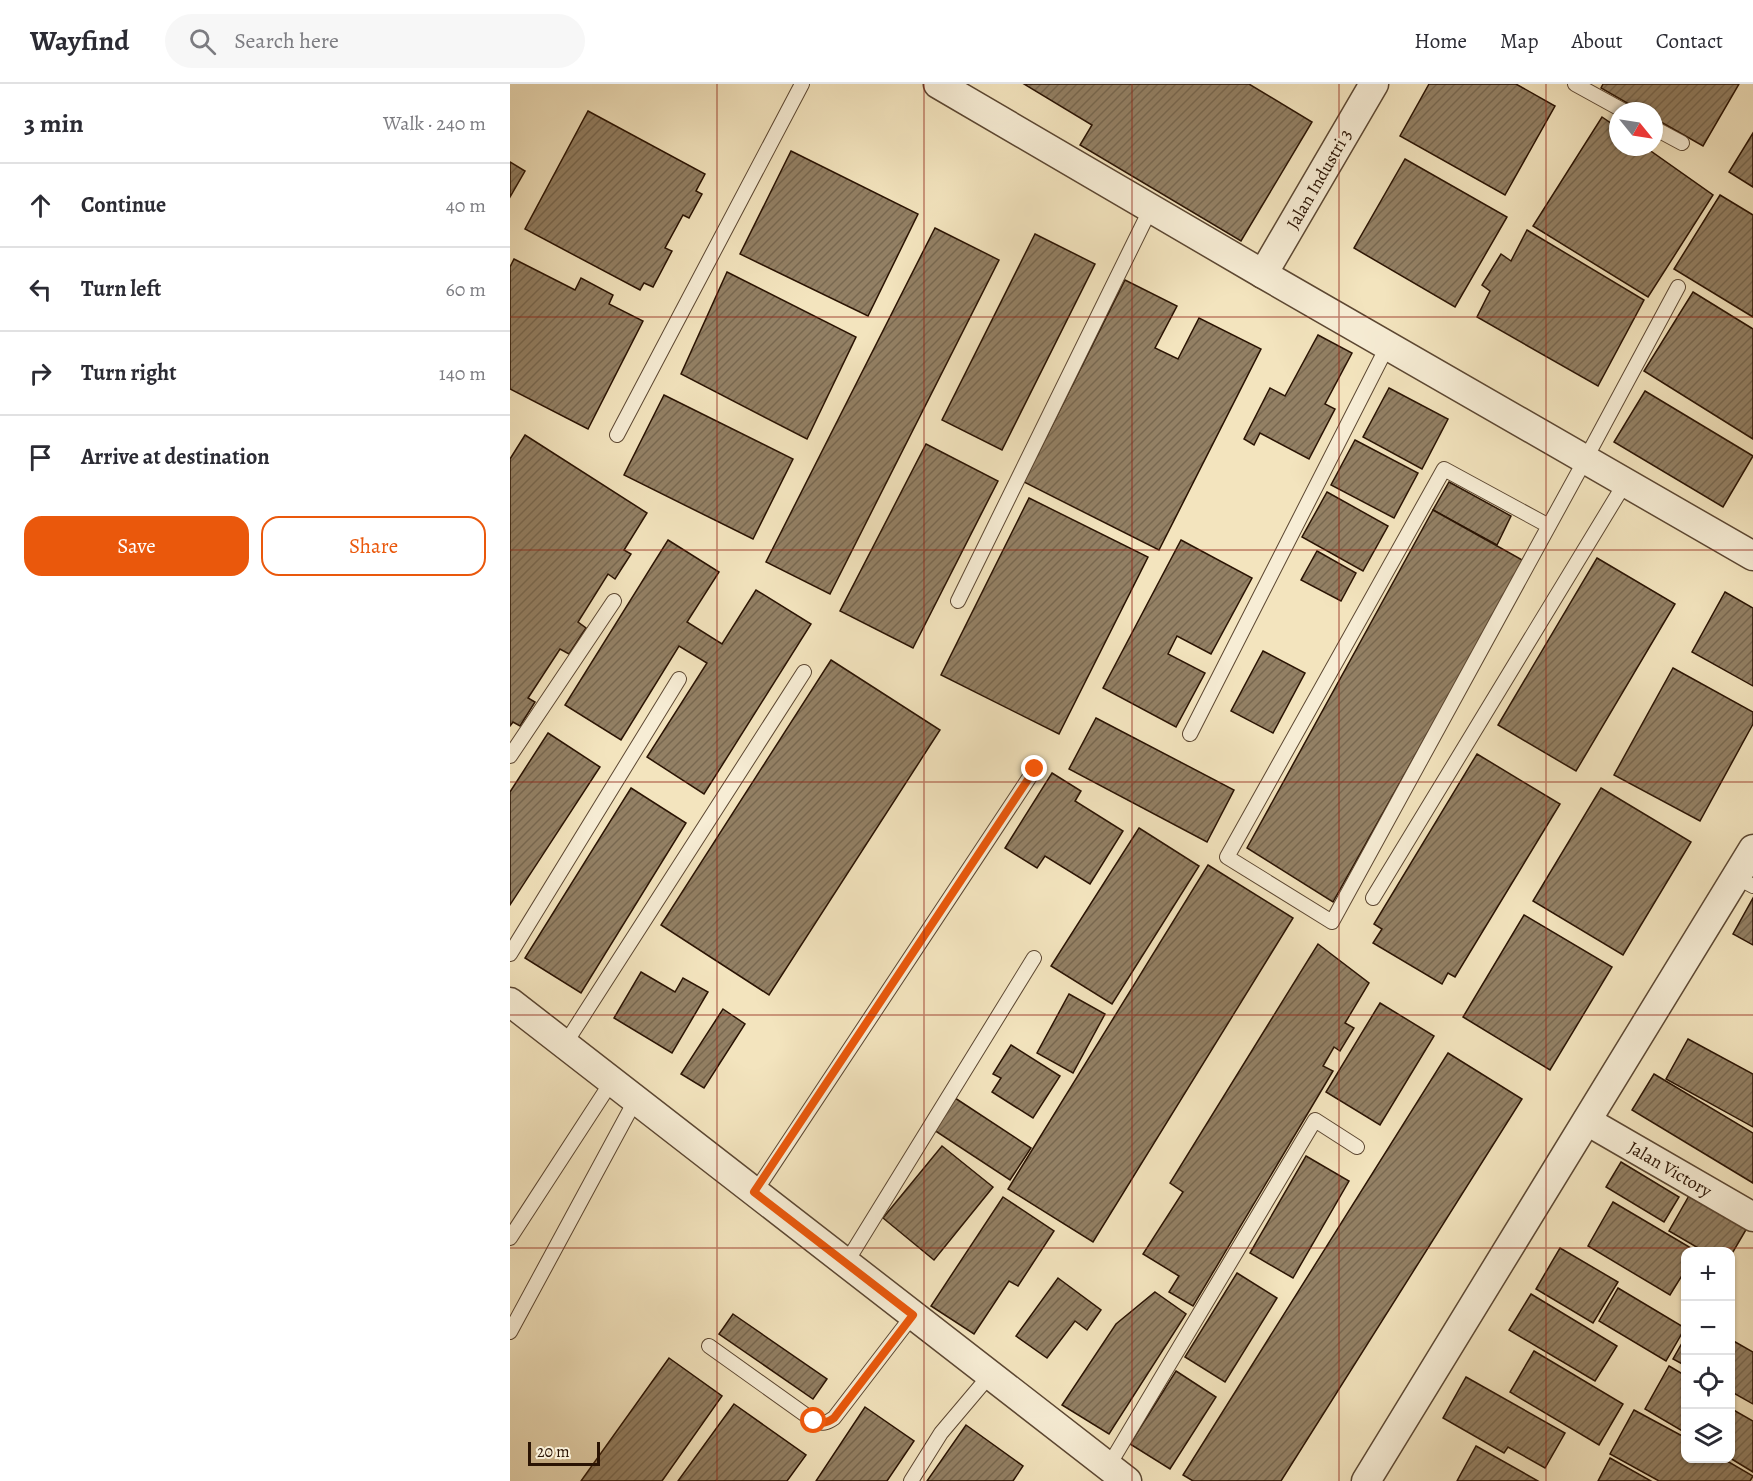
<!DOCTYPE html>
<meta charset="utf-8">
<style>
body{margin:0;font-family:Alegreya,serif;background:#f7f7f7;color:#2b2b33}
.controls{position:absolute;right:18px;bottom:18px;display:grid;overflow:hidden;border-radius:12px;box-shadow:0 2px 4px #0004}
.controls button{width:54px;height:54px;display:grid;place-items:center;padding:0;border:0;border-bottom:2px solid #e1e1e2;background:#fff;color:#2b2b33;font:30px sans-serif}
.compass{position:absolute;left:1099px;top:18px;width:54px;height:54px;border-radius:50%;background:#fff;box-shadow:0 2px 4px #0004;rotate:120deg}
.scale{position:absolute;left:18px;bottom:15px;width:72px;box-sizing:border-box;padding-left:6px;border:3px solid #2a1303;border-top:0;font-size:16px;line-height:21px;white-space:nowrap;color:#2a1303;-webkit-text-stroke:4px #f7edd5;paint-order:stroke}
.stop{position:absolute;width:18px;height:18px;margin:-14px;border:4px solid #ea580c;border-radius:50%;background:#fff}
.stop.end{background:#ea580c;border-color:#fff;box-shadow:0 2px 6px #0008}
.list{margin:0;padding:0;list-style:none}
h2{display:flex;justify-content:space-between;align-items:center;height:78px;margin:0;padding:0 24px;font-size:26px}
h2 small{font-size:20px;font-weight:400;color:#7c7c81}
.list li{display:grid;grid-template-columns:39px 1fr auto;gap:18px;align-items:center;box-sizing:border-box;height:84px;padding:0 24px;border-top:2px solid #e1e1e2}
.list b{display:block;font-size:22px;white-space:nowrap}
.list em{font-size:20px;font-style:normal;color:#7c7c81}
.actions{display:flex;gap:12px;padding:18px 24px}
.actions a{flex:1;padding:14px 0;border:2px solid #ea580c;border-radius:18px;text-align:center;font-size:21px;color:#ea580c}
.actions .main{background:#ea580c;color:#fff}
.icon{flex:none;width:33px;height:33px;fill:none;stroke:currentColor;stroke-width:2;stroke-linecap:round;stroke-linejoin:round}
.map{position:relative;flex:none;width:1243px;height:1397px;overflow:hidden}
header{display:flex;align-items:center;gap:36px;box-sizing:border-box;height:84px;padding:0 30px;background:#fff;border-bottom:2px solid #e1e1e2}
header strong{font-size:28px}
nav{display:flex;gap:33px;margin-inline-start:auto;font-size:21px}
.search{width:420px;height:54px;background:#f7f7f7;display:flex;align-items:center;gap:15px;box-sizing:border-box;padding:0 21px;border-radius:33px;color:#7c7c81;font-size:22px}
main{display:flex}
aside{flex:1;background:#fff}
.map>svg:first-child{display:block}
</style>
<header>
<strong>Wayfind</strong>
<div class="search"><svg class="icon" aria-label="search" viewBox="0 0 24 24"><circle cx="10" cy="10" r="6"/><path d="M15 15l6 6"/></svg>Search here</div>
<nav><a>Home</a><a>Map</a><a>About</a><a>Contact</a></nav>
</header>
<main>
<aside>
<h2>3 min<small>Walk · 240 m</small></h2>
<ul class="list">
<li><svg class="icon" aria-label="ahead" viewBox="0 0 24 24"><path d="M12 20V5M6 11l6-6 6 6"/></svg><div><b>Continue</b></div><em>40 m</em></li>
<li><svg class="icon" aria-label="left" viewBox="0 0 24 24"><path d="M17 20v-9H6M10 6l-5 5 5 5"/></svg><div><b>Turn left</b></div><em>60 m</em></li>
<li><svg class="icon" aria-label="right" viewBox="0 0 24 24"><path d="M7 20v-9h11M14 6l5 5-5 5"/></svg><div><b>Turn right</b></div><em>140 m</em></li>
<li><svg class="icon" aria-label="arrive" viewBox="0 0 24 24"><path d="M6 21V4h12l-3 4 3 4H6"/></svg><div><b>Arrive at destination</b></div></li>
</ul>
<div class="actions"><a class="main">Save</a><a>Share</a></div>
</aside>
<div class="map">
<svg width="1243" height="1397" viewBox="0 0 1243 1397">
<defs>
<pattern id="building-hatch" width="6" height="6" patternUnits="userSpaceOnUse" patternTransform="scale(1.5)"><rect width="6" height="6" fill="#938064"/><path d="M-1 1l2-2M0 6l6-6M5 7l2-2" fill="none" stroke="#786850"/></pattern>
</defs>
<rect width="100%" height="100%" fill="#f3e4be"/>
<filter id="stains"><feTurbulence type="fractalNoise" baseFrequency=".00333" numOctaves="4"/><feColorMatrix values="0 0 0 0 .2 0 0 0 0 .09 0 0 0 0 .02 0 0 0 .5 -.17"/></filter>
<radialGradient id="worn" r=".72"><stop offset=".6" stop-color="#630" stop-opacity="0"/><stop offset="1" stop-color="#630" stop-opacity=".3"/></radialGradient>
<g fill="url(#building-hatch)" stroke="#2a1303" stroke-width="1.5">
<path d="M514 0H739L802 38 731 157 570 61 582 41Z"/>
<path d="M919 0H1006L1045 22 995 111 890 52Z"/>
<path d="M1093 0H1229L1193 62 1144 34V27H1131L1091 4Z"/>
<path d="M78 27 195 90 186 107 192 110 179 134 173 131 155 164 162 167 143 203 134 199 130 206 15 145Z"/>
<path d="M1092 33 1108 44V63H1135L1203 111 1138 213 1023 142Z"/>
<path d="M1243 49V103L1219 88Z"/>
<path d="M281 67 408 130 358 232 230 170Z"/>
<path d="M895 75 997 133 945 223 844 164Z"/>
<path d="M0 78 15 87 0 113Z"/>
<path d="M1210 111 1243 131V233L1164 185Z"/>
<path d="M425 144 489 176 320 510 256 478Z"/>
<path d="M1017 146 1134 216 1088 302 967 233 980 207 972 201 991 170 1001 177Z"/>
<path d="M525 150 585 180 492 366 432 336Z"/>
<path d="M4 175 65 206 71 194 103 211 99 220 133 237 78 345 0 305V183Z"/>
<path d="M217 188 346 253 297 355 171 290Z"/>
<path d="M615 196 667 222 645 264 668 275 689 234 751 265 649 466 514 398Z"/>
<path d="M1183 208 1243 245V355L1134 287Z"/>
<path d="M808 251 842 269 815 320 825 325 799 375 750 349 744 361 734 355 760 304 775 312Z"/>
<path d="M879 304 938 335 912 385 853 353Z"/>
<path d="M1135 307 1243 372 1213 423 1104 358Z"/>
<path d="M154 311 283 375 243 455 114 391Z"/>
<path d="M15 351 137 429 114 466 121 470 105 495 98 490 68 538 76 544 59 570 50 565 18 614 25 618 10 642 3 638 0 642V375Z"/>
<path d="M845 356 908 389 884 434 821 401Z"/>
<path d="M416 360 488 397 403 564 330 527Z"/>
<path d="M939 398 1001 432 987 461 923 426Z"/>
<path d="M817 408 878 442 853 487 792 453Z"/>
<path d="M519 414 638 473 549 650 431 591Z"/>
<path d="M923 426 1014 477 823 818 737 764Z"/>
<path d="M158 456 209 488 177 538 212 560 246 506 301 540 194 710 137 673 197 579 169 562 111 656 55 621Z"/>
<path d="M671 456 742 494 701 570 667 552 658 570 695 589 666 643 593 604Z"/>
<path d="M807 467 846 489 831 517 791 496Z"/>
<path d="M1087 474 1165 520 1066 687 988 641Z"/>
<path d="M1215 508 1243 524V602L1182 568Z"/>
<path d="M753 567 795 589 763 649 721 627Z"/>
<path d="M321 576 430 646 259 911 151 841Z"/>
<path d="M1163 584 1243 628V640L1190 737 1104 691Z"/>
<path d="M586 634 724 706 697 758 559 685Z"/>
<path d="M38 649 90 683 0 821V708Z"/>
<path d="M967 670 1050 720 945 893 938 889 932 900 863 859 872 845 864 840Z"/>
<path d="M542 689 571 707 565 717 613 747 580 800 535 772 527 784 495 764Z"/>
<path d="M121 704 176 739 71 909 15 874Z"/>
<path d="M1091 704 1181 758 1113 871 1023 817Z"/>
<path d="M629 744 689 782 602 920 541 882Z"/>
<path d="M698 781 783 834 583 1158 498 1105Z"/>
<path d="M1243 814V861L1223 850Z"/>
<path d="M1014 831 1102 883 1040 986 953 933Z"/>
<path d="M808 860 859 899 835 939 844 944 830 967 824 963 813 982 823 987 683 1222 659 1208 669 1192 633 1170 673 1108 660 1099Z"/>
<path d="M131 888 165 908 173 894 198 908 162 969 104 934Z"/>
<path d="M559 910 595 930 563 989 527 969Z"/>
<path d="M870 919 924 952 870 1041 816 1008Z"/>
<path d="M213 925 235 940 194 1004 171 990Z"/>
<path d="M1178 955 1243 990V1043L1156 995Z"/>
<path d="M501 961 550 992 523 1034 482 1008 491 994 483 990Z"/>
<path d="M938 969 1012 1015 771 1397H683L673 1391Z"/>
<path d="M1144 990 1243 1049V1099L1122 1026Z"/>
<path d="M445 1014 521 1064 500 1096 424 1046Z"/>
<path d="M432 1062 483 1103 424 1176 373 1134Z"/>
<path d="M796 1072 839 1097 783 1194 740 1169Z"/>
<path d="M1111 1078 1169 1113 1154 1138 1096 1103Z"/>
<path d="M1180 1110 1237 1144 1220 1173V1168H1195L1159 1147Z"/>
<path d="M493 1113 544 1147 508 1202 499 1197 464 1250 421 1222Z"/>
<path d="M1103 1118 1186 1167 1176 1168V1185L1160 1211 1078 1162Z"/>
<path d="M1050 1164 1108 1198 1083 1239 1026 1205Z"/>
<path d="M727 1189 767 1214 715 1298 675 1273Z"/>
<path d="M548 1194 591 1226 577 1246 565 1237 537 1274 506 1252Z"/>
<path d="M1108 1204 1175 1244 1156 1277 1089 1237Z"/>
<path d="M645 1208 676 1230 599 1350 552 1321 606 1240Z"/>
<path d="M1021 1210 1107 1262 1085 1297 999 1246Z"/>
<path d="M223 1230 317 1295 303 1315 209 1250Z"/>
<path d="M1176 1252V1282L1163 1275Z"/>
<path d="M1220 1255 1243 1268V1320L1220 1307Z"/>
<path d="M1024 1267 1113 1320 1089 1361 1000 1308Z"/>
<path d="M159 1274 212 1312 152 1397H71Z"/>
<path d="M1159 1282 1176 1292 1174 1348 1135 1325Z"/>
<path d="M666 1287 706 1313 660 1385 620 1360Z"/>
<path d="M956 1293 1055 1349 1035 1384 998 1363 994 1369 933 1334Z"/>
<path d="M224 1320 296 1371 277 1397H168Z"/>
<path d="M355 1323 404 1357 377 1397H306Z"/>
<path d="M1220 1324 1243 1337V1388L1220 1374Z"/>
<path d="M1124 1326 1176 1354V1374H1212L1243 1392 1240 1397H1149L1100 1370Z"/>
<path d="M456 1341 513 1382 503 1397H417Z"/>
<path d="M966 1362 1028 1397H947Z"/>
<path d="M1100 1374 1141 1397H1088Z"/>
</g>
<g fill="none" stroke-linecap="round" stroke-linejoin="round">
<defs>
<g id="service">
<path d="M1065 0 1114 27"/>
<path d="M1144 44 1172 59"/>
<path d="M107 351 292 0"/>
<path d="M1039 442 934 385 717 773 822 838 1075 376 1168 203"/>
<path d="M448 517 641 124"/>
<path d="M680 650 878 261"/>
<path d="M0 672 104 517"/>
<path d="M1226 793 1243 802"/>
<path d="M863 814 1115 399"/>
<path d="M0 870 169 595"/>
<path d="M55 960 294 588"/>
<path d="M245 1108 525 685"/>
<path d="M0 1154 102 997"/>
<path d="M336 1179 524 874"/>
<path d="M0 1248 126 1015"/>
<path d="M199 1262 304 1337C312 1340 317 1339 324 1334L403 1231"/>
<path d="M598 1383 805 1036 847 1063"/>
<path d="M401 1397 431 1349 480 1291"/>
</g>
<g id="minor">
<path d="M428 0 753 190 1243 472"/>
<path d="M753 190 864 0"/>
<path d="M0 918 617 1397"/>
<path d="M1077 1037 1243 1133"/>
<path d="M856 1397 1243 765"/>
</g>
</defs>
<use href="#service" stroke="#5c4732" stroke-width="16"/>
<use href="#minor" stroke="#5c4732" stroke-width="31"/>
<use href="#service" stroke="#f7edd5" stroke-width="14"/>
<use href="#minor" stroke="#f7edd5" stroke-width="28"/>
</g>
<g fill="none" stroke-linecap="round" stroke-linejoin="round">
<path stroke="#ea580c" stroke-width="8" d="M304 1337C312 1340 317 1339 324 1334L403 1231 244 1108 525 685"/>
</g>
<path fill="none" stroke="#8f2418" stroke-width="1.5" stroke-opacity="0.55" d="M207 0V1397M414 0V1397M622 0V1397M829 0V1397M1036 0V1397M0 233H1243M0 466H1243M0 698H1243M0 931H1243M0 1164H1243"/>
<g text-anchor="middle" dominant-baseline="central" stroke-width="4.5" stroke-linejoin="round" paint-order="stroke">
<g font-size="18" fill="#2a1303" stroke="#f7edd5">
<text transform="translate(809 95) rotate(-60)">Jalan Industri 3</text>
<text transform="translate(1160 1085) rotate(30)">Jalan Victory</text>
</g>
</g>
<rect width="100%" height="100%" filter="url(#stains)"/>
<rect width="100%" height="100%" fill="url(#worn)"/>
</svg>
<div class="controls">
<button>+</button>
<button>−</button>
<button><svg class="icon" aria-label="locate" viewBox="0 0 24 24"><circle cx="12" cy="12" r="6"/><path d="M12 2v4M12 18v4M2 12h4M18 12h4"/></svg></button>
<button><svg class="icon" aria-label="layers" viewBox="0 0 24 24"><path d="M12 4l9 5-9 5-9-5zM3 14l9 5 9-5"/></svg></button>
</div>
<svg class="compass" viewBox="-18 -18 36 36"><path d="M0-13l5 13h-10z" fill="#e53935"/><path d="M0 13l5-13h-10z" fill="#7c7c81"/></svg>
<div class="scale">20 m</div>
<div class="stop" style="left:304px;top:1337px"></div>
<div class="stop end" style="left:525px;top:685px"></div>
</div>
</main>
